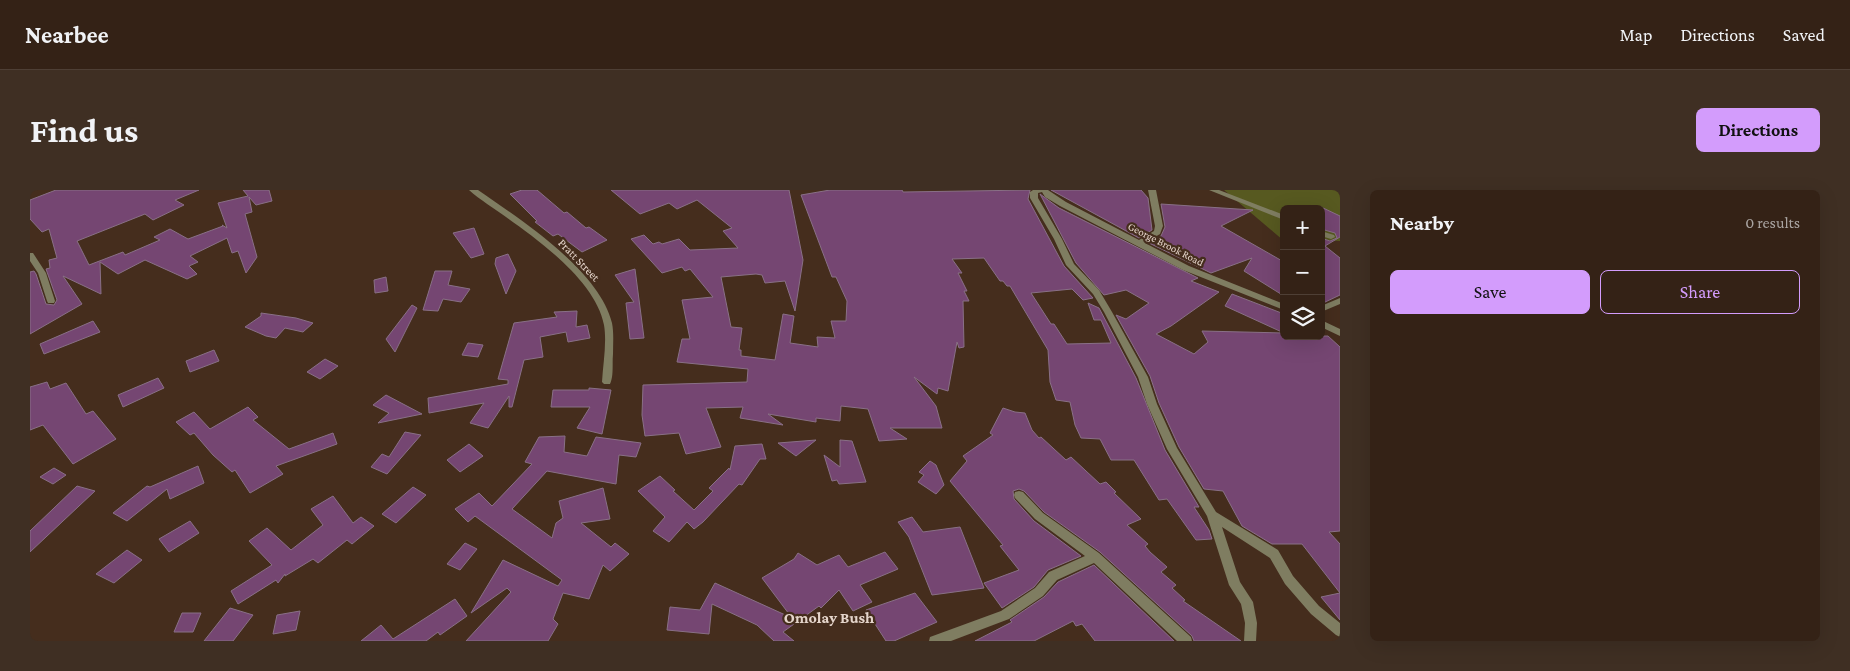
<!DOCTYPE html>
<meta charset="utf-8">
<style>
body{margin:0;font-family:"Crimson Pro",serif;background:#3f2f23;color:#f1f3f6}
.controls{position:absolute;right:15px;top:15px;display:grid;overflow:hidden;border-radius:8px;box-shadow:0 5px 20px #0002}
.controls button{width:45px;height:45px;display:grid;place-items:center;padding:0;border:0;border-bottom:1px solid #4e3f35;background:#342216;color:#f1f3f6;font:25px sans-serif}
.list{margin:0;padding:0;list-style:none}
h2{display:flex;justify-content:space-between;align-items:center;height:65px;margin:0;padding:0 20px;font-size:21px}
h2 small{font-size:16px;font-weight:400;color:#a9a4a1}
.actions{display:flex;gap:10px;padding:15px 20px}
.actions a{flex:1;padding:11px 0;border:1px solid #d39cfc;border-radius:8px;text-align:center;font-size:18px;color:#d39cfc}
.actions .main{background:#d39cfc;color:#111}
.icon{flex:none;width:28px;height:28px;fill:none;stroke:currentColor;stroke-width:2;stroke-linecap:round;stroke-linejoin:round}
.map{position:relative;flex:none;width:1310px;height:451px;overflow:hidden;border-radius:8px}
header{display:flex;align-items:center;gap:30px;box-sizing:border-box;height:70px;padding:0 25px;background:#342216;border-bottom:1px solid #4e3f35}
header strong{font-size:24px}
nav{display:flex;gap:28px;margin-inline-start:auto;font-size:18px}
.intro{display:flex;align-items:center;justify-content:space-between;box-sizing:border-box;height:120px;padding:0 30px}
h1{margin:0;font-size:35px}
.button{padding:12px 22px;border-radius:8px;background:#d39cfc;color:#111;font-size:18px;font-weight:700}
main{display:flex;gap:30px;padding:0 30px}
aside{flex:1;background:#342216;border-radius:8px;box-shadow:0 5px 20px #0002}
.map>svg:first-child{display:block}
</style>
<header>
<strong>Nearbee</strong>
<nav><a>Map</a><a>Directions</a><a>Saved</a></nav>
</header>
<div class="intro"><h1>Find us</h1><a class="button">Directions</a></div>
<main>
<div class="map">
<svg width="1310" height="451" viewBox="0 0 1310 451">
<rect width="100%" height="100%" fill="#452d1d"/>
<path fill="#575920" d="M1194 0H1310V51L1291 50V19H1254V51Z"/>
<g fill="#754672" stroke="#897086">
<path d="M26 0H169L145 10 154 15 123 30 115 24 47 51 59 75 93 62 95 65 130 50 124 47 140 39 158 49 193 36 192 35 197 38 188 13 218 6 213 0H239L242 11 226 15 219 7 222 22 215 24 227 67 216 83 208 61 202 63 197 48 160 66 168 72 159 76 167 84 157 89 115 70 88 84 70 72 71 104 33 86 52 114 0 144V82L4 81 6 84 16 114 24 115 27 110 16 79 20 78 19 70 27 68 19 39 12 42 0 29V10Z"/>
<path d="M492 0H507L534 23 537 22 556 38 559 37 577 50 552 62 528 44 523 46 505 32 507 31 480 4Z"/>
<path d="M581 0H759L773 70 765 121 755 91 735 93 732 85 726 84 691 87 701 137 712 138 709 160H711V166L745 170 753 124 764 126 760 153 788 157 787 147 805 148 801 131H816L817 111 806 87H802L771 5 800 0H872L873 2 1000 0 998 9 1034 76 1063 108 1053 110 1042 99 1001 103 1021 134H1024L1037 154 1081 153 1071 130H1064L1058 113 1069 118 1106 188 1135 260 1169 317H1164L1179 340 1182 349 1166 350 1137 309 1129 310 1104 270H1081L1070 249 1051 248 1045 235 1040 212 1026 210 1020 192 1018 160 980 96H977L973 91H970L954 68 922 69 932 83H928L937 101H934L939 111H933L934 157 929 158 927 152 918 201 908 198 907 204 884 187 906 216 912 238H860L877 249 849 251 838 219 811 216 810 231 786 228V232L738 224 753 235 710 228 713 217 676 218 691 257 656 264 649 243 615 246 612 225 613 195 717 192 718 179 647 172 652 149H660L652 110 683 107 660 79 655 81 652 77 632 83 601 49 614 45 623 54 629 52 632 54 649 49 660 60 708 58 693 41 702 38 667 10 647 19 639 13 610 24Z"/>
<path d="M1021 0H1111L1118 8 1122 40 1109 48Z"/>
<path d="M1010 4 1029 18 1168 88 1161 91 1189 102 1141 136 1126 144 1164 164 1178 152 1172 141 1254 143V146H1298L1310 157V341L1299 342 1310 354V403L1272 354H1242L1212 336 1193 301 1174 299 1149 257 1129 213 1120 186 1086 125 1096 129 1119 113 1096 100 1074 105 1046 73Z"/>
<path d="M1131 14 1223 20 1191 36 1254 72V106L1214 81 1222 68 1181 83 1119 53 1131 46 1135 37Z"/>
<path d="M1291 17 1310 26V47L1295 56 1310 68V105L1291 114V48L1300 51 1307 48 1305 43 1291 39Z"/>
<path d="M444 38 454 64 441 68 423 43Z"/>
<path d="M478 64 486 81 476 104 465 74 466 68Z"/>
<path d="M605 79 614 148 600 149 596 113 604 112 585 85Z"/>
<path d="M405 81H422L418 95 440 99 431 112 413 109 408 121 393 120Z"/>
<path d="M356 87 358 101 345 103 344 90Z"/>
<path d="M1202 104 1254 124V143L1195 116Z"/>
<path d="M382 115 387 118 365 162 356 149Z"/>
<path d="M547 121 546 137 557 135 560 148 538 152 536 142 510 147 513 167 494 170 482 217H479V206L458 238 440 233 454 213 399 223 398 208 478 194V190L468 189 484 133 527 127 524 122Z"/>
<path d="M231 123 266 128 283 133 273 142 255 138 246 148 236 146 215 137 231 126Z"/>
<path d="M63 131 70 142 14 164 10 154Z"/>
<path d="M438 153 453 155 448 167 432 165Z"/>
<path d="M184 160 189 171 160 182 156 171Z"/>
<path d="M295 169 308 176 290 189 277 182Z"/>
<path d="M128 188 134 198 93 217 88 205Z"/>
<path d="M17 192 20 199 36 193 56 224 63 221 86 249 43 274 13 235 0 240V197Z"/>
<path d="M559 198 581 200 572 244 547 238 560 217H521L523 200H559Z"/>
<path d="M356 205 392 224 348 233 359 223 343 215Z"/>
<path d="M218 217 228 227 223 230 259 259 303 243 307 254 246 276 253 284 220 303 205 280 202 282 183 265 164 243 160 245 146 232 164 222 180 239Z"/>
<path d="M973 218 985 222 995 223 1002 240 1009 248 1011 247 1036 270 1041 267 1070 294 1076 292 1086 302 1084 303 1111 329 1097 335 1118 354 1115 356 1120 362 1137 377 1131 382 1146 395 1142 398 1155 410 1153 411 1211 451H1164L1162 446 1070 362 1014 322 994 301 989 299 983 301 984 309 1004 331 1051 366 1018 380 1004 397 972 418 954 393 989 380 970 356 973 355 920 291 937 271 933 266 963 245 960 243Z"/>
<path d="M375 242 391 245 357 284 341 277 352 264 359 267Z"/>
<path d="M535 246 534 262 557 266 566 247 611 253 606 267 589 265 586 294 517 281 482 319 522 348 526 333 533 328 529 311 573 298 580 329 551 333 581 357 585 353 599 364 580 381 573 375 559 409 533 403 523 429 528 434 518 451H436L481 402 477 398 441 423 473 370 528 396 532 390 445 326 438 332 425 319 449 303 462 316 502 274 495 272 509 247Z"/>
<path d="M786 250 766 266 748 253Z"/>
<path d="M810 250 822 251 836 292 809 294 807 290 802 291 794 265 810 277Z"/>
<path d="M439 254 453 266 430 282 417 270Z"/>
<path d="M732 254 736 269H730L712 295 709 294 673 332 664 339 657 332 639 352 623 341 635 327 608 301 630 286 645 300 643 301 664 320 683 301 679 298 699 278 700 280 705 256Z"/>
<path d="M900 271 906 275 914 295 906 304 888 292 894 285 889 282Z"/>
<path d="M168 276 174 293 140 309 137 299 97 331 83 323 117 296 120 297Z"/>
<path d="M24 278 36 285 23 294 10 287Z"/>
<path d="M47 296 65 301 0 362V341Z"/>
<path d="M383 297 396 305 366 333 352 324Z"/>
<path d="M303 306 323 333 331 327 344 336 322 354 317 350 288 373 283 369 255 386V384L248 393 246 390 208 414 201 401 242 375 219 351 237 338 261 360 293 335 281 319Z"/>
<path d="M882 327 893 342 930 337 954 398 902 405 879 347 868 332Z"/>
<path d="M160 331 169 343 139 362 129 349Z"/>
<path d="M435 353 447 359 430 380 417 374Z"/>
<path d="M97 360 112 370 84 393 66 384Z"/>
<path d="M855 362 868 379 830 395 842 412 823 421 809 400 791 418 789 416 753 442 764 451H744L727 435 682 414 679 444 637 440 640 417 670 420 685 393 762 428 732 388 764 369 768 363 787 375 809 365 818 377Z"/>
<path d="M1064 375 1144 451H1065L1052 434 1046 436 1043 431 1004 451H945L982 432 980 430 1014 407 1028 392Z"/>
<path d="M885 403 907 432 864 451H856L836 420Z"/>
<path d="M1310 403V430L1291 407Z"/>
<path d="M425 409 437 426 410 445 408 442 396 451H331L351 435 363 449Z"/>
<path d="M200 418 223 425 203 451H174Z"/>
<path d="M270 421 266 440 243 444 247 425Z"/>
<path d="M152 423H171L163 442H144Z"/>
</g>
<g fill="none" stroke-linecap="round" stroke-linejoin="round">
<g fill="#7f7d61" fill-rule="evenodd">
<path d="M439 0H448C491 30 569 80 582 133 584 143 583 154 583 164 582 173 584 186 580 194H574L572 192C573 174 577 153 574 135 566 92 510 51 476 27 464 18 450 10 439 0Z"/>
<path d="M1003 0H1018L1036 12 1109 50 1124 41 1125 36 1118 0H1126L1133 36 1130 44 1115 53 1159 76 1254 114V120L1153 80 1030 16 1015 7 1012 2 1008 3V8L1032 49 1044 74 1069 100 1082 122 1118 187 1127 214 1147 258 1186 322 1248 360 1263 386 1289 416 1310 433V447L1306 445 1281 424 1255 394 1240 368 1192 337 1210 392 1223 412 1227 433 1226 451H1214L1215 433 1211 414 1199 395 1177 326 1137 259 1117 214 1108 187 1074 122 1063 104 1036 75 1024 49 1000 8V2Z"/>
<path d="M1179 0H1189L1254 25V30Z"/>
<path d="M1291 41 1304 45 1305 47 1301 49 1291 46Z"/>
<path d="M0 63H3L16 83 25 111 24 113H18L17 111 8 83 0 71Z"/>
<path d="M1310 108V114L1291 122V116Z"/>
<path d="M1291 130 1310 139V146L1291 137Z"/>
<path d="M989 301 993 302 1013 323 1069 363 1161 447 1162 451H1147L1064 373 1027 390 1013 406 979 429 921 451H899L900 447 971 421 1005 398 1019 382 1055 366 1005 329 985 308 984 305 985 302Z"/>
</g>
</g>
<g text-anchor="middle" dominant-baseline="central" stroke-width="4.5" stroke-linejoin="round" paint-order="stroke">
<g font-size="11" fill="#e5d5cb" stroke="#452d1d">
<text transform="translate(1136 54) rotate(27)">George Brook Road</text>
</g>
<g font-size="12" fill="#e5d5cb" stroke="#452d1d">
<text transform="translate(549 70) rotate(46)">Pratt Street</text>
</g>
<g font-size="16" font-weight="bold" fill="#e5d5cb" stroke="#452d1d">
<text x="799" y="427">Omolay Bush</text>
</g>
</g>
</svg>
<div class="controls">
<button>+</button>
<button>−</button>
<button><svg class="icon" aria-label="layers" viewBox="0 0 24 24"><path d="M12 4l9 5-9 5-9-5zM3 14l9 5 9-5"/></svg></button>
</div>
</div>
<aside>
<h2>Nearby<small>0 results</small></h2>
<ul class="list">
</ul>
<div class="actions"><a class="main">Save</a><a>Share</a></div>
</aside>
</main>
